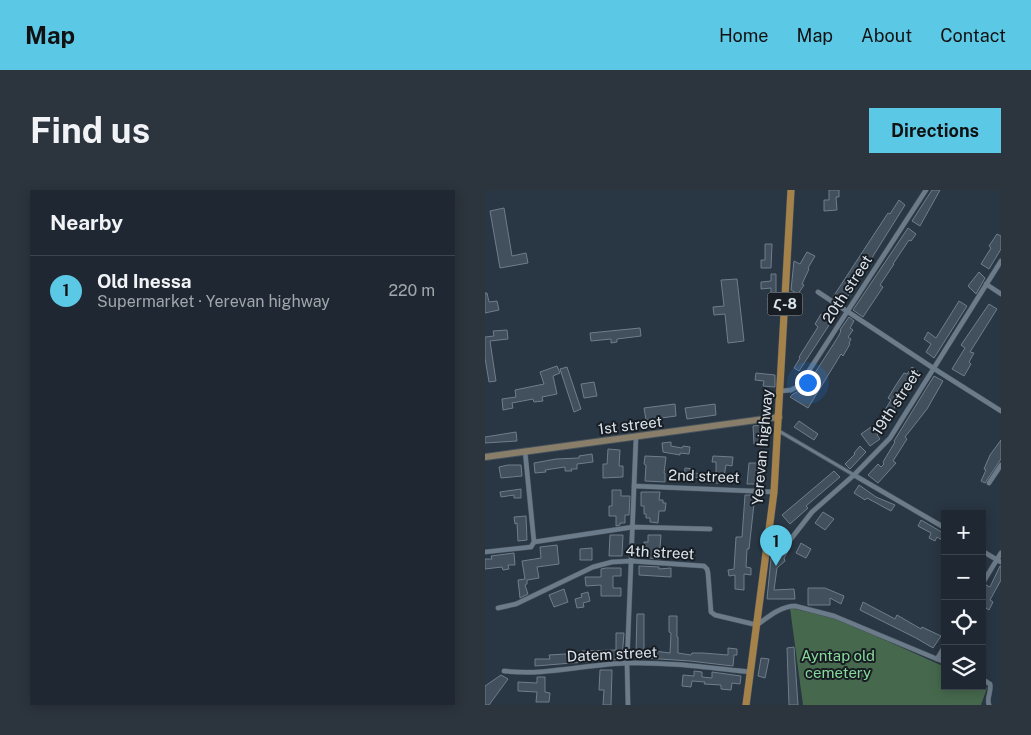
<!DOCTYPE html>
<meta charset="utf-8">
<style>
body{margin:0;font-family:"Public Sans","Noto Sans Armenian",sans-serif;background:#2c343e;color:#f1f3f6}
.controls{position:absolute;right:15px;bottom:15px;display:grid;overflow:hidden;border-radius:0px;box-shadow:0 2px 12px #0003}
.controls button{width:45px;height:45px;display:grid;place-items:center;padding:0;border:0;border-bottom:1px solid #3c444d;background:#1f2832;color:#f1f3f6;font:25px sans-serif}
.you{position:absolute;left:322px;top:192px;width:18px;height:18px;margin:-12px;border:4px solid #fff;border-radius:50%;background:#1a73e8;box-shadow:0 0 0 8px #1a73e833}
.badge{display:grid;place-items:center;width:32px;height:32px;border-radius:50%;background:#5bc8e6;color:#111;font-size:16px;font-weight:700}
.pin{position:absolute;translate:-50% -41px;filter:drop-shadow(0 1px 2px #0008)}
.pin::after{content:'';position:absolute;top:26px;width:18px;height:15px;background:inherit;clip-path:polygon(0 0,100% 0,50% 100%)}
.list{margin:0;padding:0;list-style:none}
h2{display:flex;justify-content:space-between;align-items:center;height:65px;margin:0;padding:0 20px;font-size:21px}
h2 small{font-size:16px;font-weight:400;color:#a1a6ac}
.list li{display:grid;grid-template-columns:32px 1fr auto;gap:15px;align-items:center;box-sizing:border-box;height:70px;padding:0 20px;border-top:1px solid #3c444d}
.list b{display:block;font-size:19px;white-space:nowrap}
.list p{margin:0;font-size:16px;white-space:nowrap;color:#a1a6ac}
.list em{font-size:16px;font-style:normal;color:#a1a6ac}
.icon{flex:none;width:28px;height:28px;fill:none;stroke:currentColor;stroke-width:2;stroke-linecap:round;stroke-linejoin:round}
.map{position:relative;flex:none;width:516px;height:515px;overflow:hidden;border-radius:0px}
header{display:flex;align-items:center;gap:30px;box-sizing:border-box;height:70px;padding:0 25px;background:#5bc8e6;color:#111}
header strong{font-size:24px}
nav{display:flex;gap:28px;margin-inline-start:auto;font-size:18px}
.intro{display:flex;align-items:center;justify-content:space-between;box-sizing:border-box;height:120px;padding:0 30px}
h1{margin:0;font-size:35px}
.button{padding:12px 22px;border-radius:0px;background:#5bc8e6;color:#111;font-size:18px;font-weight:700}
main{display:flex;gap:30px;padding:0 30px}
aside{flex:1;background:#1f2832;border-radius:0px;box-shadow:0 2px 12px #0003}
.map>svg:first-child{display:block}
</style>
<header>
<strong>Map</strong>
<nav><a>Home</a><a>Map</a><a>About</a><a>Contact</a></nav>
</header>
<div class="intro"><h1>Find us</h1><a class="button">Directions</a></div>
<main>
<aside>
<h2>Nearby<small></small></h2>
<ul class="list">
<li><span class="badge">1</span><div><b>Old Inessa</b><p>Supermarket · Yerevan highway</p></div><em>220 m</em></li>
</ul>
</aside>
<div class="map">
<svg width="516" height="515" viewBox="0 0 516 515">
<rect width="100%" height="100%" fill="#293643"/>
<path fill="#46694d" d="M305 418 351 428 460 477V496L497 495 502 498 496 515H318Z"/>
<g fill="#42505d" stroke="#6f7d8c">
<path d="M344 0H354V7H351L352 20 339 21V10H344Z"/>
<path d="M447 0H455L435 36 427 31Z"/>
<path d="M414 10 420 15 358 114 348 107 403 23 405 24Z"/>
<path d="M19 18 27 66 41 63 43 73 15 78 5 21Z"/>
<path d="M423 38 431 44 426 51 424 50 408 74H409L395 95 398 97 378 127 368 120Z"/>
<path d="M512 44 516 46V59L504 79 496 74 506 58 504 56Z"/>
<path d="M280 54H287L286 78H276V70H280Z"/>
<path d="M322 62 330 66 323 78 324 79 317 94 319 95 313 104 306 100 309 71 315 74Z"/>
<path d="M494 82 500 88 491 104 483 96Z"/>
<path d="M286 84H291V107L286 108V98L276 99V92L286 91Z"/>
<path d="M252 89 259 151 243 153 240 124 229 125 228 117 239 116 236 90Z"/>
<path d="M0 103H2L4 112 12 111 14 120 0 123Z"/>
<path d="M474 111 482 116 449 168 441 162 446 154 439 149 443 142 451 148Z"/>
<path d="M504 114 512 119 485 162 489 163 484 172 486 174 479 186 467 179 480 158 476 155Z"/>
<path d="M346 115 354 120 314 181 309 178 315 168 314 167 333 137 330 134 336 124 339 126Z"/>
<path d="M364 127 369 131 365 138 368 140 363 147 366 149 364 153 365 154 358 166 356 164 323 218 305 207 308 204 314 201 317 203 353 147 356 141 355 140Z"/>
<path d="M155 138 156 146 132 149V152L126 153V149L106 151 105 143Z"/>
<path d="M22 140 23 149 5 151 11 191 4 192 0 168V147L9 146 8 141Z"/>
<path d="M72 176 75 183 68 186 72 204 57 207 58 211 49 212 48 209 27 213 28 218 18 220 17 209 31 207 30 200 59 194 55 182Z"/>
<path d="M82 177 96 219 89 222 75 179Z"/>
<path d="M427 177 433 181 392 245 395 249 385 256 376 244 386 237 388 240 406 210 403 208 411 195 419 183 422 184Z"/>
<path d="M271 183 290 185V197L278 196 279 191 270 190Z"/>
<path d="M449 186 458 191 442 219 420 247 422 249 408 271 411 273 393 293 383 285 393 274 396 277 399 274 398 272 410 252 409 251Z"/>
<path d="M109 192 112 206 99 208 96 194Z"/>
<path d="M190 214 191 226 161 230 159 218Z"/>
<path d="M230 214 231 225 202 229 200 218Z"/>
<path d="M314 231 333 244 329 250 309 237Z"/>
<path d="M278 235 279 253 269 254 268 236Z"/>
<path d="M31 242 32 251 0 253V247Z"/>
<path d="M516 250V269L500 293 496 291 501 280 499 279 505 265Z"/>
<path d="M186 252V256L197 258 198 256 205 257 204 264 195 263V265L178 262 177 253Z"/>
<path d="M375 256 381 262 365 279 360 274 370 264 369 263Z"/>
<path d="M123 259 135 260 134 276H138V287L118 288V274H122Z"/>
<path d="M107 264 108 272 92 274V279H86L87 281H80V277L60 280 61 282 50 283 49 273 71 269 94 268V266Z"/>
<path d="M160 266 181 267 179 283H180V292L160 291 161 275 159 274Z"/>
<path d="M228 266 248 267 247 276 241 275 238 293H224V286H231V272H227Z"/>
<path d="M264 273H273L272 294H262Z"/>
<path d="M23 275H36L37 286 16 288 14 277Z"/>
<path d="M200 278 209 279 208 283 220 284V288L199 287Z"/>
<path d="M349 281 355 287 321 316 323 318 305 334 297 325Z"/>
<path d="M374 295 391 307 410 315 406 321 382 308 380 310 369 303Z"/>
<path d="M36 299V308H29V305L16 307 15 302Z"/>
<path d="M127 300H136V306H145L144 325H140V333H135V335L131 336V326H124V316H127Z"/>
<path d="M156 302H175L174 310H178V313H181L180 321H174L173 333 165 332V328H161V324H159V316H156Z"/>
<path d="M260 305H270L264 359H262L261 377 266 378V385L259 384V400L250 399V385L244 386 243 380 249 379 251 347H257Z"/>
<path d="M338 322 349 329 340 340 330 333Z"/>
<path d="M41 326 42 350 33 351 32 333 30 334 29 327Z"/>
<path d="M436 330 460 344V352L452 347 450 351 444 348 446 343 433 336Z"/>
<path d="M125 345H138L137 366H124Z"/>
<path d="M163 345H176L174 369 164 368V364H159V352H163Z"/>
<path d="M316 353 326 359 321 368 311 363Z"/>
<path d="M72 355 74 374 52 377 54 388 42 390V394L40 395 43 404 35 408 33 390 40 389 37 371 56 368 55 357Z"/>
<path d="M107 358V370H95V359Z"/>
<path d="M301 359 303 361 299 368 300 371 292 378 289 400 309 399 310 409H282L286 368Z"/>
<path d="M29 363 30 375H23L24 379 18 380 17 377 0 379V369H7L6 366Z"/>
<path d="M154 376 174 377V379L186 378V387L154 385Z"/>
<path d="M515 376H516V390L505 410 508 412 504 420 501 418 497 426V410L500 404 497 403 501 395 505 397Z"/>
<path d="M121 378H136V386H128V398H136V406H116V395L101 396 100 387H116V379Z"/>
<path d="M323 398H340L359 406 356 414 345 408V415H323Z"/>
<path d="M79 399 83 412 69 417 64 405Z"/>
<path d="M103 402 105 411 98 413 99 417 92 418 90 409 97 407 96 404Z"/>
<path d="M378 412 410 429 412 425 436 439 437 437 456 446 448 458 431 448 375 420Z"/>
<path d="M152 424H159V463L151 462Z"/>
<path d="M184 426H192V447H193V463L206 465 207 463H218L243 465V458L252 459V465H249L248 476 205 471 160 468 161 460 185 463 186 443 184 442Z"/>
<path d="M131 443H139L137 469 50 476V469H65L64 465 98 463 97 461 131 460Z"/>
<path d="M309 457 313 515H304L302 458Z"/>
<path d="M276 468 284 469 280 488 273 486Z"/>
<path d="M115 480H127L126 515H118L119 500H114Z"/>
<path d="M209 481 217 482V487L227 488V482L256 486 255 494 247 493 246 500 236 499V495L219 494 220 492 207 491 206 497 197 496 198 485 209 486Z"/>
<path d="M16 485 23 489 4 515H0V496Z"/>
<path d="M52 487H60V502L65 503 64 512H51L52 502 33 501V492L52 493Z"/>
</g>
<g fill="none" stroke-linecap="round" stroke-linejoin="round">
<defs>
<path id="pedestrian" d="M294 241 369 285"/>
<g id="minor">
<path d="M501 94 516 104"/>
<path d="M333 102 448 178 516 221"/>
<path d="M296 201 306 200 314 196 441 0"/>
<path d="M369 285 460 338"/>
<path d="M504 293 516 275"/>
<path d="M149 296 289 302"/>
<path d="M49 352 148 337 225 339"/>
<path d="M497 361 516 372"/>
<path d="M0 362 46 357 49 352 40 261"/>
<path d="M281 362 302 354 327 322 369 285 405 248 516 71"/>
<path d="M497 394 516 363"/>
<path d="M13 418 31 414 108 377 127 372 146 371 219 376 222 379 223 383 226 422 230 425 272 435C283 427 296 416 310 416L349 426 452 469"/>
<path d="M460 456 452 469 460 472"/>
<path d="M19 481C61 486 102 474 144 473 185 472 226 478 266 482"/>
<path d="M497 489 505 494C507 501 501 508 504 515"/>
<path d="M143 515 142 473 151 247"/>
</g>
<path id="secondary" d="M0 267 294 227"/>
<path id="primary" d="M261 515 289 302 306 0"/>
</defs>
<use href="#pedestrian" stroke="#46525c" stroke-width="4.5"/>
<use href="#minor" stroke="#46525c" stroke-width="5.5"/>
<use href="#secondary" stroke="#46525c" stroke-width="8"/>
<use href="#primary" stroke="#46525c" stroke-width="8"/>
<use href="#pedestrian" stroke="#6c7b89" stroke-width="3"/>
<use href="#minor" stroke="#6c7b89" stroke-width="4.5"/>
<use href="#secondary" stroke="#897e6a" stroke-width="6"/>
<use href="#primary" stroke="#a6824b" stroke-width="7"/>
</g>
<g text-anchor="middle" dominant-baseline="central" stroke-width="4" stroke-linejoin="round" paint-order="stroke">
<rect fill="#171d23" stroke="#a1a9b0" stroke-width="1" x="282.5" y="102.5" width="35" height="23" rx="4"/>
<g font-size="14" font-weight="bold" fill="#dce5ed">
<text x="300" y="114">Հ-8</text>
</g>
<g font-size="15" fill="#dce5ed" stroke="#171d23">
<text transform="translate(362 99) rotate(-57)">20th street</text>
<text transform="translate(411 212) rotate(-57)">19th street</text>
<text transform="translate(145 235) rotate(-7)">1st street</text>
<text transform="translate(277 257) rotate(-85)">Yerevan highway</text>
<text transform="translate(219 286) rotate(2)">2nd street</text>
<text transform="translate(175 362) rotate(3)">4th street</text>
<text transform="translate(127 464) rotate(-3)">Datem street</text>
</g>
<g font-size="15" fill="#88d999" stroke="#171d23">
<text x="353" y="465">Ayntap old<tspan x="353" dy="17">cemetery</tspan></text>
</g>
</g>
</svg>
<div class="controls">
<button>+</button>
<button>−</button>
<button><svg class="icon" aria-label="locate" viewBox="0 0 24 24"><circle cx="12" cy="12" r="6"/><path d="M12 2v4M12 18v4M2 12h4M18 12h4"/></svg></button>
<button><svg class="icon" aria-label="layers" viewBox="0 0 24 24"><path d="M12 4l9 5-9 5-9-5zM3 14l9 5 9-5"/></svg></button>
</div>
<div class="you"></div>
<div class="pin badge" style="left:291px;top:376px">1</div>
</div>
</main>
